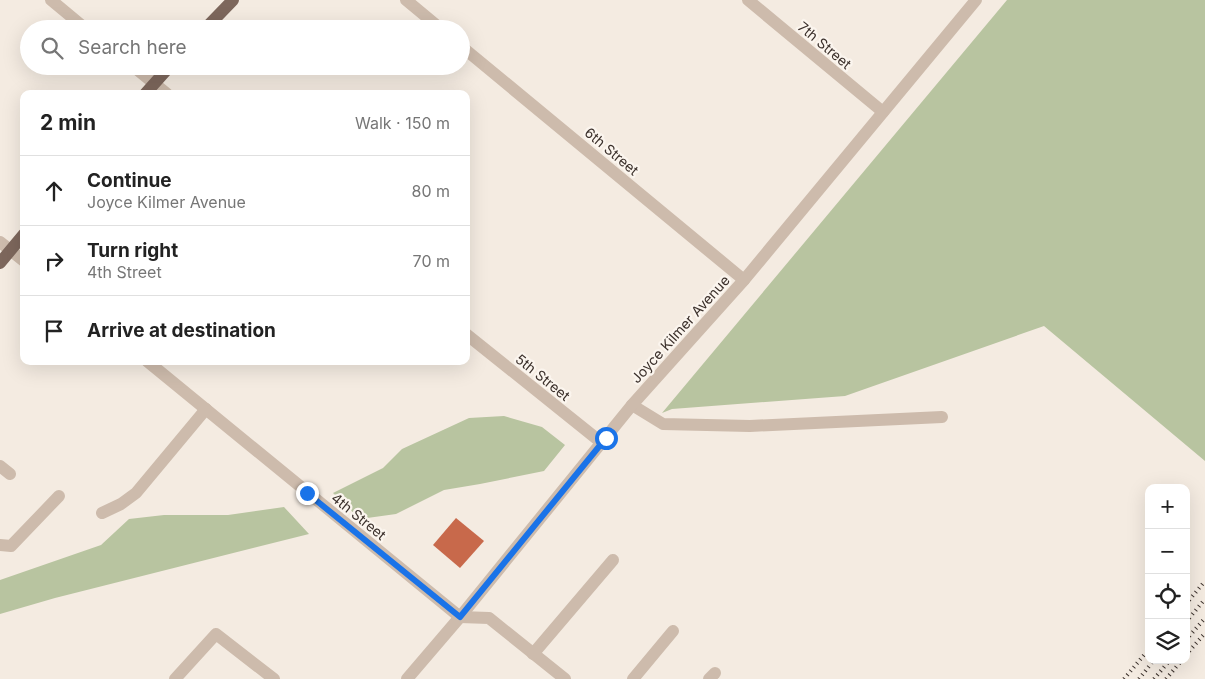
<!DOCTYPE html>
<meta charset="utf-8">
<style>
body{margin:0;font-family:Inter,sans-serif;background:#f6f6f6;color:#222}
.controls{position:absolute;right:15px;bottom:15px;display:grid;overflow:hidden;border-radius:10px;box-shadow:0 5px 20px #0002}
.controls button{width:45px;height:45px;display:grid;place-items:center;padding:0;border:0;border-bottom:1px solid #e0e0e0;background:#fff;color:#222;font:25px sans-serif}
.stop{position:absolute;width:15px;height:15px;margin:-11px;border:4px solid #1a73e8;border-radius:50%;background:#fff}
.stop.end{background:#1a73e8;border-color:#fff;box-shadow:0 1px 5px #0008}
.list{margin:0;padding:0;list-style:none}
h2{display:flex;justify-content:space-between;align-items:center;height:65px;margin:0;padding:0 20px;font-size:21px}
h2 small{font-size:16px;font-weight:400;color:#767676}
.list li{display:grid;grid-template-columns:32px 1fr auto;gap:15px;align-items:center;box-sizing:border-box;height:70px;padding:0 20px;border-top:1px solid #e0e0e0}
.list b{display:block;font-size:19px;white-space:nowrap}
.list p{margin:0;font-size:16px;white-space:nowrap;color:#767676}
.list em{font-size:16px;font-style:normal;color:#767676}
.icon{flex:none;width:28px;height:28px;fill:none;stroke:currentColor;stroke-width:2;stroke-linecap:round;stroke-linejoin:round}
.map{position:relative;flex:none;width:1205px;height:679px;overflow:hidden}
.search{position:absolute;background:#fff;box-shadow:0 5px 20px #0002;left:20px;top:20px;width:450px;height:55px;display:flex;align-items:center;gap:12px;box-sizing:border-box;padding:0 18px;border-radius:28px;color:#767676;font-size:19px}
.panel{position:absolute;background:#fff;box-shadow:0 5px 20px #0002;left:20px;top:90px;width:450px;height:275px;border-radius:10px}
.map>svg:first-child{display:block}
</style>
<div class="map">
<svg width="1205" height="679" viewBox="0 0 1205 679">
<rect width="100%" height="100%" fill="#f4ebe1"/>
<g fill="#b8c4a0">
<path d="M1007 0H1205V461L1044 326 845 396 672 409 662 413Z"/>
<path d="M504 416 542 427 565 445 544 471 480 484 444 490 396 514 360 519 333 493 383 468 402 449 469 418Z"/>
<path d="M284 507 309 534 55 598 0 614V580L101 545 129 519 164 515H228Z"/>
</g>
<path fill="#c8694b" d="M456 518 484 541 460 568 433 545Z"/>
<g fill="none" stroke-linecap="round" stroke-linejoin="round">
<g stroke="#cdbbac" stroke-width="12">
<path d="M51 0 86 29"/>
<path d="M406 0 441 29"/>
<path d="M748 0 883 112"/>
<path d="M461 46 744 280"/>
<path d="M133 66 167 94"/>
<path d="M0 242 24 261"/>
<path d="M466 334 602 443"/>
<path d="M147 361 460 617"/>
<path d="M632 405 663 424 750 426 942 417"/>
<path d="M0 466 10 474"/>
<path d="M102 513 121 504 136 493 206 409"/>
<path d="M0 545 11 546 59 496"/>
<path d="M460 617 489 618 565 679"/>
<path d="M533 654 613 560"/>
<path d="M175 679 216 634 274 679"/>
<path d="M407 679 460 617 632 405 744 280 976 0"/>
<path d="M633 679 673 631"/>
<path d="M709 679 715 673"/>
</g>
<g stroke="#7d675c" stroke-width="12">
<path d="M205 29 233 0"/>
<path d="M145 94 170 66"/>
<path d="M0 263 24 234"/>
</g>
<g stroke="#3b302b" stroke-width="4" stroke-dasharray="1 4" stroke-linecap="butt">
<path d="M1186 604 1205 581"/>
<path d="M1186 622 1205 599"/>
<path d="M1186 640 1205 618"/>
<path d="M1186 655 1205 633"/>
<path d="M1124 679 1149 649"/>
<path d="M1139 679 1154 660"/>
<path d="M1154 679 1170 660"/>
<path d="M1166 679 1182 660"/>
</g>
</g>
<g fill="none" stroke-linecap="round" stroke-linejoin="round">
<path stroke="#1a73e8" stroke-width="6" d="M307 493 460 617 606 438"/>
</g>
<g text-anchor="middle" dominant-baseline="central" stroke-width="4.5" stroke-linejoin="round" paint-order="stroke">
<g font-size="14" fill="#3b302b" stroke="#fbf5ee">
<text transform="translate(825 45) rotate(40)">7th Street</text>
<text transform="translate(612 151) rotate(40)">6th Street</text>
<text transform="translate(680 329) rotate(-48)">Joyce Kilmer Avenue</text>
<text transform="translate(543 377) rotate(39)">5th Street</text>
<text transform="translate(359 516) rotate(39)">4th Street</text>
</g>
</g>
</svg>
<div class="controls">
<button>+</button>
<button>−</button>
<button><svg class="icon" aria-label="locate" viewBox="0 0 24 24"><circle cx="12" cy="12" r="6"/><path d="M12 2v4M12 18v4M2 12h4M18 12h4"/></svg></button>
<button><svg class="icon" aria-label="layers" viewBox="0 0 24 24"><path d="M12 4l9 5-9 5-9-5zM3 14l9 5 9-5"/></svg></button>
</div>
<div class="stop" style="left:606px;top:438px"></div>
<div class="stop end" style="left:307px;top:493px"></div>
<div class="search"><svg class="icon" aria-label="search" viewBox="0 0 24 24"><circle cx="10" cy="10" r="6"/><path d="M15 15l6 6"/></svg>Search here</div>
<section class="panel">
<h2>2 min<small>Walk · 150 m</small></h2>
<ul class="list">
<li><svg class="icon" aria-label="ahead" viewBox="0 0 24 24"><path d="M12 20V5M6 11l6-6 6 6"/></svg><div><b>Continue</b><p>Joyce Kilmer Avenue</p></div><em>80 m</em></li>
<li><svg class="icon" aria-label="right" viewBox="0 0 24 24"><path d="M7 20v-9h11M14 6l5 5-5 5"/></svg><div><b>Turn right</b><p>4th Street</p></div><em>70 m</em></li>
<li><svg class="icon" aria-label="arrive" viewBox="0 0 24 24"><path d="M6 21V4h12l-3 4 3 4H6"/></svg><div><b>Arrive at destination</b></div></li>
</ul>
</section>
</div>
